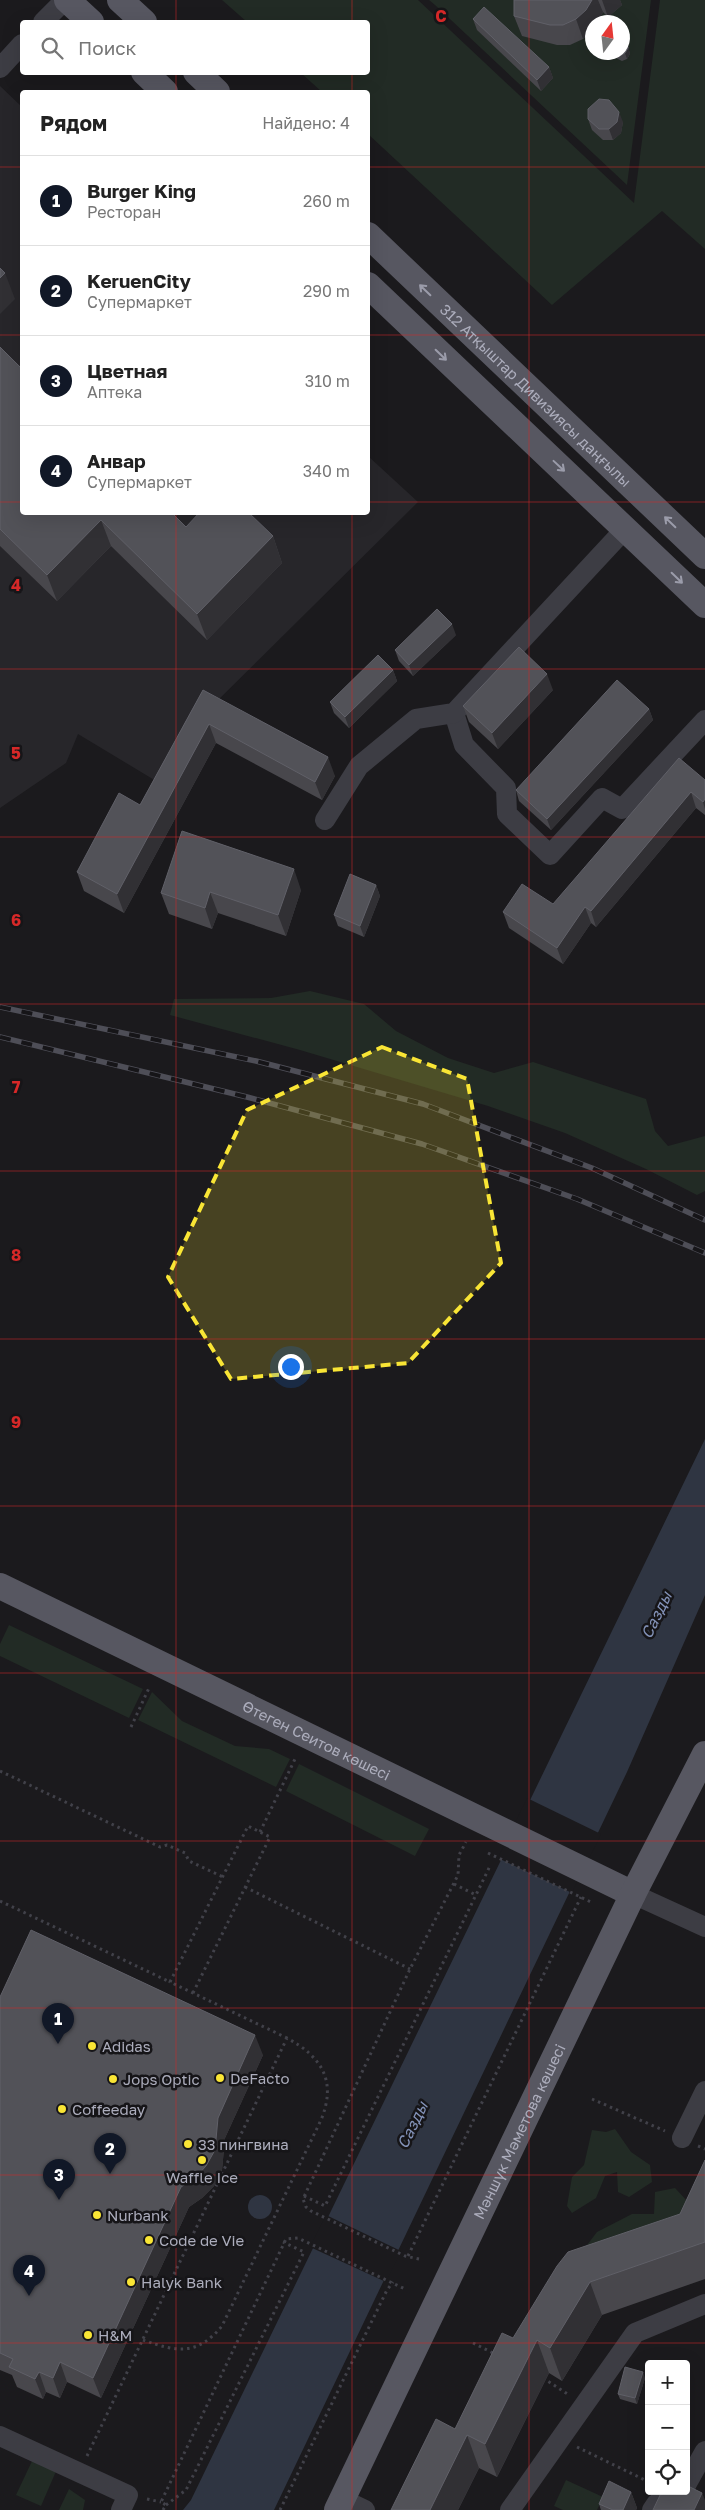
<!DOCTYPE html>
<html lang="ru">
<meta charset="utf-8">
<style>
body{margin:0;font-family:"Golos Text",sans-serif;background:#f2f2f2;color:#222}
.controls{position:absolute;right:15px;bottom:15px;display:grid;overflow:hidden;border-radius:5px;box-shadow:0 5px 20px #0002}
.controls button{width:45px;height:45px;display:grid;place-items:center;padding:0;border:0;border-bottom:1px solid #e0e0e0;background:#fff;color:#222;font:25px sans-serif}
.compass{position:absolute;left:585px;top:15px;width:45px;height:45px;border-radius:50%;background:#fff;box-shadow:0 5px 20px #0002;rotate:15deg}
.you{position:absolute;left:290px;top:1366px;width:18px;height:18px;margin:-12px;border:4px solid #fff;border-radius:50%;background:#1a73e8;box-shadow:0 0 0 8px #1a73e833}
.badge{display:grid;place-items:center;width:32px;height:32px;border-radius:50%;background:#111827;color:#fff;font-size:16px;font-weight:700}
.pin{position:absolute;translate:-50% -41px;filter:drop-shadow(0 1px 2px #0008)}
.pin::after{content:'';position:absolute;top:26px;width:18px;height:15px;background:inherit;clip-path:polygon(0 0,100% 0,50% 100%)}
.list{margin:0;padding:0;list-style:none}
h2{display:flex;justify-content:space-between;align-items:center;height:65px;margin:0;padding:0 20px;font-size:21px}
h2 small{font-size:16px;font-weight:400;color:#767676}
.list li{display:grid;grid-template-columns:32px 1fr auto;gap:15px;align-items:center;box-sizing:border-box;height:90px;padding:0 20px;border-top:1px solid #e0e0e0}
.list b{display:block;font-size:19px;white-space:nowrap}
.list p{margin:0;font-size:16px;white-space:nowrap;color:#767676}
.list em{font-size:16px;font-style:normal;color:#767676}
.icon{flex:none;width:28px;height:28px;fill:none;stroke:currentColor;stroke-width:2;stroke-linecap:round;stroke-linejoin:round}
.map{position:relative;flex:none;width:705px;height:2510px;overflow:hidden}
.search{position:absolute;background:#fff;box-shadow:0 5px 20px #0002;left:20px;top:20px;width:350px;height:55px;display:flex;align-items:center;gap:12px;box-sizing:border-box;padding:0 18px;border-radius:5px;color:#767676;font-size:19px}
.panel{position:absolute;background:#fff;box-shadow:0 5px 20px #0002;left:20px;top:90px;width:350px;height:425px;border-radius:5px}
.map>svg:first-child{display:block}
</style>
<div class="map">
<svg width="705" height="2510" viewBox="0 0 705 2510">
<rect width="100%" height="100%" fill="#1b1a1d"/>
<path fill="#27262a" d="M0 86 22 107V512H368V456L418 502 210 708 166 787 78 734 66 763 0 808Z"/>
<g fill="#222b25" fill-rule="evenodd">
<path d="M222 0H418L634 203 660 0H705V249L662 211 552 305 368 134V92H322L301 73 368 72V22H247Z"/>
<path d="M429 0H651L627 185 435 5ZM592 22H622V52H592Z"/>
<path d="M310 991 364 1004 396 1031 448 1058 494 1073 533 1062 646 1099 655 1131 668 1146 705 1136V1191L697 1195 646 1169 565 1133 488 1106 300 1050 170 1015 174 999 271 998Z"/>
<path d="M9 1625 143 1689 129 1718 0 1656V1644Z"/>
<path d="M152 1692 182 1721 235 1746 269 1749 290 1759 276 1787 138 1720Z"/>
<path d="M299 1764 429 1829 415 1856 286 1791Z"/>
<path d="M615 2129 631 2152 650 2165 652 2182 629 2197 618 2192 617 2172 605 2176 596 2198 572 2213 567 2206 572 2177 584 2165 592 2130 606 2132Z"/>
<path d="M675 2188 700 2215 578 2257 597 2232 632 2214H654L655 2192Z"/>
<path d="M33 2459 57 2469 41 2506 16 2495Z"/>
<path d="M566 2480 603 2497 597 2510H563L554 2506Z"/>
<path d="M69 2489 85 2500 83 2510H59Z"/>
</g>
<g fill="#2f3542">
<path d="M705 1439V1595L627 1772 274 2510H183L191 2500Z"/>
<circle cx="260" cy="2207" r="12"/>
</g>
<g fill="#1b1a1d">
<path d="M527 1798 601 1834 572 1893 498 1858Z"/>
<path d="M326 2215 401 2251 386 2282 310 2247Z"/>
</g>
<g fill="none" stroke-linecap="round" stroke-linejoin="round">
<g stroke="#414149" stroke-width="3" stroke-dasharray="2.5 4" stroke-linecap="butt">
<path d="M131 1727 149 1688"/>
<path d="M0 1771 160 1847 167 1845 185 1853 189 1861 223 1877"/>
<path d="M260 1832 296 1757"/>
<path d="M488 1853 593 1903"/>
<path d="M454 1884 476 1895"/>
<path d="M245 1887 410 1969"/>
<path d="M0 1901 170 1982"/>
<path d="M193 1993 270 1837 248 1826 170 1982 287 2038"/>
<path d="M592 2099 665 2131"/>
<path d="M698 2146 705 2149"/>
<path d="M304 2196 325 2206 490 1866"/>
<path d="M408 2256 581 1897"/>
<path d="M419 2259 405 2256 311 2211 306 2207 303 2199 410 1969 458 1875 459 1855 466 1842"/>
<path d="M473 2343 495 2354"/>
<path d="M543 2378 569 2395"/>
<path d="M577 2447 649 2482"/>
<path d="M87 2456 287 2038C322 2057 337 2081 321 2120L222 2326C197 2356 177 2352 143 2340"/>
<path d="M147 2499 161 2502"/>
<path d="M166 2505 186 2490 304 2252 283 2242"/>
<path d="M163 2510 166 2505 161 2502 286 2239 298 2238 405 2289"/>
<path d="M280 2510 387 2290 393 2282"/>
</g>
<g stroke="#3d3d44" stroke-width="20">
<path d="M43 22 65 0"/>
<path d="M0 68 22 44"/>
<path d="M454 713 464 745 506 788 507 814 550 855 602 798 622 809 705 720"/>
<path d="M325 820 359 766 416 719 454 713 625 529"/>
<path d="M633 1894 705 1927"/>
<path d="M682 2138 705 2091"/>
<path d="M0 2436 128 2495 121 2510"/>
<path d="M686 2485 705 2451"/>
<path d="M342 2499 365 2510"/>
<path d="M510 2510 635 2333 705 2304"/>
<path d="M652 2510 656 2504 676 2491"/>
</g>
<g stroke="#575761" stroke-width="26">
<path d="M67 0 91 22"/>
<path d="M120 0 144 22"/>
<path d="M144 72 165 92"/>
<path d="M196 72 217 92"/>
<path id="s1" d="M368 235 705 556"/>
<path d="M368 285 705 605"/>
<path id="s2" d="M0 1586 633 1894"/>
<path id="s3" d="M337 2510 633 1894 705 1754"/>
</g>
<defs>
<g id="rail">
<path d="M0 1007 256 1061 423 1104 592 1168 705 1220"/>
<path d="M0 1037 247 1097 422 1144 577 1199 705 1253"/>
</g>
</defs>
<use href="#rail" stroke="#4e4e57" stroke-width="5.5"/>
<use href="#rail" stroke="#161518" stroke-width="4" stroke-dasharray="11" stroke-linecap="butt"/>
</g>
<g fill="#48474c">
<path d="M514 0H620L622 5 608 17 603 12 598 22H592V31L583 39 570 45H557L522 36 514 16Z"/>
<path d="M473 19 549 67 553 78 541 91 477 30Z"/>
<path d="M627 43 630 54 627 59 622 61 614 57 612 52H622Z"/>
<path d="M588 119 623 122 621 133 613 140H603L592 130Z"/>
<path d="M0 347 186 527 273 536 282 563 207 640 111 546 57 601 0 546Z"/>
<path d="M456 635 413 676 399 661 395 650Z"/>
<path d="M393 670 397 681 349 728 334 713 330 702Z"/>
<path d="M203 690 335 776 322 800 216 743 124 913 84 891 77 872 140 805Z"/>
<path d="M553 690 498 749 469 722 463 706Z"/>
<path d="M649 709 653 720 551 830 519 801 516 790Z"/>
<path d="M705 780V815L696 808 596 927 591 923 563 964 509 928 503 912 553 904Z"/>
<path d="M376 885 380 896 364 937 338 926 334 915Z"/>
<path d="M301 890 286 936 218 913 212 929 169 914 161 893Z"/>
<path d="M0 1997 263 2055 225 2138 222 2170 214 2186 202 2198 189 2207 101 2398 67 2382 60 2398 46 2392 43 2399 17 2387 12 2375 0 2370Z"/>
<path d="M705 2160V2279L602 2315 562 2381 549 2373 497 2477 479 2468 458 2510H391L455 2429 513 2338 680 2214Z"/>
<path d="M645 2378 637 2404 620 2399 618 2394Z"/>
<path d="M631 2492 637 2508 636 2510H601L599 2504Z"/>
</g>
<g fill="#313034">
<path d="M592 0H598L603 12 598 22H592V31L583 39 576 19Z"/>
<path d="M602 0H620L622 5 608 17Z"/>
<path d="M627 43 630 54 627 59 625 53Z"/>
<path d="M549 67 553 78 541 91 537 80Z"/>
<path d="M619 112 623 122 621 133 613 140 609 129Z"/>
<path d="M5 273 15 299 0 314V278Z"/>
<path d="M101 520 111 546 57 601 47 575Z"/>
<path d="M273 536 282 563 207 640 197 614Z"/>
<path d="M452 624 456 635 413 676 409 665Z"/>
<path d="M393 670 397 681 349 728 345 717Z"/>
<path d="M547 674 553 690 498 749 492 733Z"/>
<path d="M649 709 653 720 551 830 547 819Z"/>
<path d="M209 724 216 743 124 913 117 894Z"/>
<path d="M328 757 335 776 322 800 315 782Z"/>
<path d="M691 792 696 808 596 927 591 911Z"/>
<path d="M705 799V809L703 802Z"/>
<path d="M294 869 301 890 286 936 278 915Z"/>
<path d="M376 885 380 896 364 937 360 926Z"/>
<path d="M210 892 218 913 212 929 205 908Z"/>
<path d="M585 907 591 923 563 964 557 948Z"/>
<path d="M255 2035 263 2055 225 2138 222 2170 214 2186 202 2198 189 2207 101 2398 93 2378 181 2187 218 2118Z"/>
<path d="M590 2282 602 2315 562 2381 550 2348Z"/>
<path d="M537 2340 549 2373 497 2477 485 2444Z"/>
<path d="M60 2362 67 2382 60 2398 53 2378Z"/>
<path d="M39 2372 46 2392 43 2399 35 2379Z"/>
<path d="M643 2372 645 2378 637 2404 635 2398Z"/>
<path d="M467 2435 479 2468 458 2510H430Z"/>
<path d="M631 2492 637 2508 636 2510H623Z"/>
<path d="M702 2493 705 2500V2510H694Z"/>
</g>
<g fill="#525258" stroke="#606068">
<path d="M514 0H592L586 10 576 19 563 25H550L514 16Z"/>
<path d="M484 7 549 67 537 80 473 19Z"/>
<path d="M622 39 627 43 628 48 625 53 620 56 613 52H622Z"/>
<path d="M599 99 609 100 619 112 617 122 609 129H599L588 119V109Z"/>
<path d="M0 268 5 273 0 278Z"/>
<path d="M0 347 22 369V512H171L186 527 200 512H248L273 536 197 614 101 520 47 575 0 529Z"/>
<path d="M437 609 452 624 409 665 395 650Z"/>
<path d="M519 647 547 674 492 733 463 706Z"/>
<path d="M378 655 393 670 345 717 330 702Z"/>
<path d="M617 680 649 709 547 819 516 790Z"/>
<path d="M203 690 328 757 315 782 209 724 117 894 77 872 119 793 140 805Z"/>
<path d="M679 758 705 780V799L703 802 691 792 591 911 585 907 557 948 503 912 522 884 553 904Z"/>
<path d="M182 831 294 869 278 915 210 892 205 908 161 893Z"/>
<path d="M350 874 376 885 360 926 334 915Z"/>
<path d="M31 1930 255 2035 218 2118 215 2150 206 2166 195 2178 181 2187 93 2378 60 2362 53 2378 39 2372 35 2379 9 2367 13 2359 0 2353V1997Z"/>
<path d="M705 2160V2242L590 2282 550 2348 537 2340 485 2444 467 2435 430 2510H391L436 2419 455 2429 502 2333 513 2338 557 2266 568 2252 680 2214Z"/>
<path d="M625 2367 643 2372 635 2398 618 2394Z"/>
<path d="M609 2481 631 2492 623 2510H613L599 2504Z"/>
<path d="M686 2485 702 2493 694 2510H653L662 2491H686Z"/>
</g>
<defs><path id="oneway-shaft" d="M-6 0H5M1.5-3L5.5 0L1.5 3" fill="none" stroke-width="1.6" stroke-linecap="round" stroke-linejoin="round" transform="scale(1.25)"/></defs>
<g stroke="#9b9caa">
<use href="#oneway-shaft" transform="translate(425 290) rotate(-136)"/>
<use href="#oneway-shaft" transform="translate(441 355) rotate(44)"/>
<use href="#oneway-shaft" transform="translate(559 466) rotate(43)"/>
<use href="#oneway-shaft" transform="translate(670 522) rotate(-136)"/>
<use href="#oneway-shaft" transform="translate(677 578) rotate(44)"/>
</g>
<path fill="#f9e535" fill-opacity="0.2" stroke="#f9e535" stroke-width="4" stroke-dasharray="10 6" stroke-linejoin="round" d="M382 1047 467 1079 501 1263 408 1363 231 1379 168 1277 247 1110Z"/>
<path fill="none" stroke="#d62828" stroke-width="1" stroke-opacity="0.55" d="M176 0V22M352 0V22M529 0V2510M176 72V92M352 72V92M0 167H22M368 167H705M0 335H22M368 335H705M0 502H22M368 502H705M176 512V2510M352 512V2510M0 669H705M0 837H705M0 1004H705M0 1171H705M0 1339H705M0 1506H705M0 1673H705M0 1841H705M0 2008H705M0 2175H705M0 2343H705"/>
<g fill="#f9e535" stroke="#161518" stroke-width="2">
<circle cx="92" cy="2046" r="5"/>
<circle cx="220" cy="2078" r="5"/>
<circle cx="113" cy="2079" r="5"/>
<circle cx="62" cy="2109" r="5"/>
<circle cx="188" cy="2144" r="5"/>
<circle cx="202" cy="2160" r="5"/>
<circle cx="97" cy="2215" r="5"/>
<circle cx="149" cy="2240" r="5"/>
<circle cx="131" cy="2282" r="5"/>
<circle cx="88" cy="2335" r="5"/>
</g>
<g text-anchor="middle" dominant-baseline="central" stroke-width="5" stroke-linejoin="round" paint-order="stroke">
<g font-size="15" fill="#acadbc" stroke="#161518">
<text stroke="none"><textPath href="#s1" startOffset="232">312 Атқыштар Дивизиясы даңғылы</textPath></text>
<text stroke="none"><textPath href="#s2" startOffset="352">Өтеген Сеитов көшесі</textPath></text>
<text stroke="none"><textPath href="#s3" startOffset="420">Мәншүк Мәметова көшесі</textPath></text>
</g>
<g font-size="15" fill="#acadbc" stroke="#161518" text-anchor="start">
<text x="102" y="2046">Adidas</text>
<text x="230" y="2078">DeFacto</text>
<text x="123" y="2079">Jops Optic</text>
<text x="72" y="2109">Coffeeday</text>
<text x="198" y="2144">33 пингвина</text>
<text x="202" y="2177" text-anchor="middle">Waffle Ice</text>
<text x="107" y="2215">Nurbank</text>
<text x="159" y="2240">Code de Vie</text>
<text x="141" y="2282">Halyk Bank</text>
<text x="98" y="2335">H&amp;M</text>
</g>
<g font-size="16" font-style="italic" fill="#8392b8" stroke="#161518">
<text transform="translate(656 1615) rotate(-64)">Сазды</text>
<text transform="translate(412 2125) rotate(-64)">Сазды</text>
</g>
</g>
<g font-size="16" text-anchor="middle" font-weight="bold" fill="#d62828" stroke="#161518" stroke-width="5" stroke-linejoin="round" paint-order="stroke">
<text x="441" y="22">C</text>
<text x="16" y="591">4</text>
<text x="16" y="759">5</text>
<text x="16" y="926">6</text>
<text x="16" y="1093">7</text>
<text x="16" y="1261">8</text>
<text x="16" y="1428">9</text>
</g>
</svg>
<div class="controls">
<button>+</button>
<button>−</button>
<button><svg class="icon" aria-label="locate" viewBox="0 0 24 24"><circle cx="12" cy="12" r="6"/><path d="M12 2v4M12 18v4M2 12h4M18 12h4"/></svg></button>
</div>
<svg class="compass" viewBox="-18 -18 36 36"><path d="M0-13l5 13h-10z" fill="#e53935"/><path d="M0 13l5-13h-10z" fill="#767676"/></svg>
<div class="you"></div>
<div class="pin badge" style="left:58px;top:2044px">1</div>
<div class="pin badge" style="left:110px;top:2174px">2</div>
<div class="pin badge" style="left:59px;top:2200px">3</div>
<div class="pin badge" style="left:29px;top:2296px">4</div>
<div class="search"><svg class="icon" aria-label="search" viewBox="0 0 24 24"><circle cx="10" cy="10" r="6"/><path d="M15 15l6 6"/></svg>Поиск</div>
<section class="panel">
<h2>Рядом<small>Найдено: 4</small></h2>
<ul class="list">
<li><span class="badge">1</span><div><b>Burger King</b><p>Ресторан</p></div><em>260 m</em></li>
<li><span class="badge">2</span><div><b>KeruenCity</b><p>Супермаркет</p></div><em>290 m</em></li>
<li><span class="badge">3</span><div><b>Цветная</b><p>Аптека</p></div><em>310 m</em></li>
<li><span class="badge">4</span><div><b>Анвар</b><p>Супермаркет</p></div><em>340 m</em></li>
</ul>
</section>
</div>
